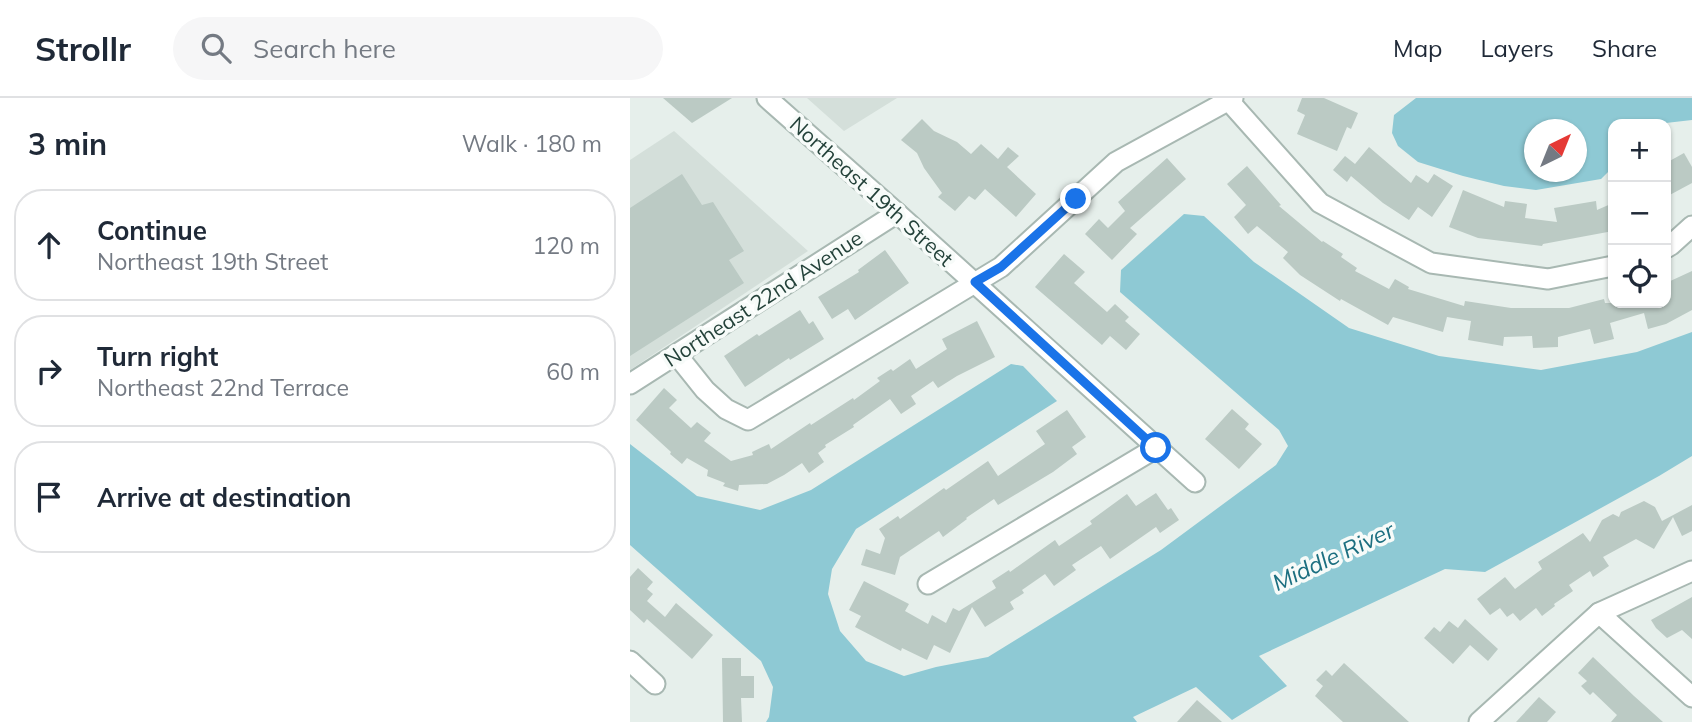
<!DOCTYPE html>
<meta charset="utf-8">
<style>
body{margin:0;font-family:Mulish,sans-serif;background:#f6f6f7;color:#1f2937}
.controls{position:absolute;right:21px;top:21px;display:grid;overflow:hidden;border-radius:14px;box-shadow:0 2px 5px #0004}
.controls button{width:63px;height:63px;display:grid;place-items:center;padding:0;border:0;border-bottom:2px solid #e0e1e3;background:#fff;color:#1f2937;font:35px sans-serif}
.compass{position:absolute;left:894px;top:21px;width:63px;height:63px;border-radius:50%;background:#fff;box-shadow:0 2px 5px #0004;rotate:43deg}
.stop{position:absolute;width:21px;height:21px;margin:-16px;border:5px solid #1a73e8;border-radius:50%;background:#fff}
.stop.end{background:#1a73e8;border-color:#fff;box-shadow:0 2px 7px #0008}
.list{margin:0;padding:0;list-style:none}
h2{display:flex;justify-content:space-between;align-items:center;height:91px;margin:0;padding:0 28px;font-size:30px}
h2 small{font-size:23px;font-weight:400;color:#747a83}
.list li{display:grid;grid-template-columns:46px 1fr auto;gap:21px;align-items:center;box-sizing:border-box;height:112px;margin:0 14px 14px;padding:0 14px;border:2px solid #e0e1e3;border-radius:28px}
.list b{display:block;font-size:26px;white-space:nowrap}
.list p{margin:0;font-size:23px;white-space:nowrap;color:#747a83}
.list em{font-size:23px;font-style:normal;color:#747a83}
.icon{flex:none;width:38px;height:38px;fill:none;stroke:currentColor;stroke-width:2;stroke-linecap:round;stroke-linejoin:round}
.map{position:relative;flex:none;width:1062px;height:624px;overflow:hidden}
header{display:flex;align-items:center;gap:42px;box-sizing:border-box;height:98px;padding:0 35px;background:#fff;border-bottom:2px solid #e0e1e3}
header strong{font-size:33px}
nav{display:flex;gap:38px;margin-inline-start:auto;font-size:24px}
.search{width:490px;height:63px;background:#f6f6f7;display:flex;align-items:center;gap:18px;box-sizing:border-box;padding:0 24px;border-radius:38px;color:#747a83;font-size:26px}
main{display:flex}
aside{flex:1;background:#fff}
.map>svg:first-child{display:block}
</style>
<header>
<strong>Strollr</strong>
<div class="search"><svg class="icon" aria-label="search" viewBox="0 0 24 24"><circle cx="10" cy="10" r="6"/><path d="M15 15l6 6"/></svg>Search here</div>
<nav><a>Map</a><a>Layers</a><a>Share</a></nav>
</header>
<main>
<aside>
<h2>3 min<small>Walk · 180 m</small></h2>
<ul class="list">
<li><svg class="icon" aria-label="ahead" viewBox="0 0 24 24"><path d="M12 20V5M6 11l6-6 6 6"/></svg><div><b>Continue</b><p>Northeast 19th Street</p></div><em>120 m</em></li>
<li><svg class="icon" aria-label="right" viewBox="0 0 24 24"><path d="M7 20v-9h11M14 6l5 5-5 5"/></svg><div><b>Turn right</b><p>Northeast 22nd Terrace</p></div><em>60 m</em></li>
<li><svg class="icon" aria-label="arrive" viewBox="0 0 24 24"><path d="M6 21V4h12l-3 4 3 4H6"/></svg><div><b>Arrive at destination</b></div></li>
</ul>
</aside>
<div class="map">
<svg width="1062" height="624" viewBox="0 0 1062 624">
<rect width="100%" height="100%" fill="#e6efeb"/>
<g fill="#d4dfda">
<path d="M177 0H267L214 33Z"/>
<path d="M44 33 178 153 0 272V62Z"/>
</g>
<g fill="#8ec9d4" fill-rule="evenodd">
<path d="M786 0H1062V22L1027 26H983V69L971 81 906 92 874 88 833 78 788 64 768 48 762 35 764 17ZM904 32H946V74H904Z"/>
<path d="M554 116 574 118 624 164 719 230 809 258 911 272 1007 254 1062 234V358L1029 378 855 474 815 471 629 558 657 588 602 622 566 589 503 619 507 624H136L139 619 143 589 131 563 0 447V346L67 398 130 412 181 392 381 266 393 268 427 303 226 431 202 471 198 496 210 533 236 563 274 578 306 569 358 559 531 452 646 367 658 348 649 332 490 194 491 172Z"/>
</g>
<g fill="#bbcac4">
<path d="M33 0H102L62 25Z"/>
<path d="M672 0H694L728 15 721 31 717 29 707 53 667 36 675 17 667 13Z"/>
<path d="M292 21 304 33 327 44 341 56 351 46 368 61 378 49 389 58 377 69 406 96 386 119 355 91 345 102 339 98 325 113 308 99 312 95 294 70 287 55 271 42Z"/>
<path d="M739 49 781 85 786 77 798 85 804 76 823 88 802 119 788 109 779 122 753 105 721 78 717 84 703 72 715 58 725 66Z"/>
<path d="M1054 55 1062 69V85L1036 99V65Z"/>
<path d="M537 60 556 81 500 130 507 136 482 162 455 136 469 121 478 130 495 113 488 104Z"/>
<path d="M617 68 651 107 649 108 692 144 693 143 713 156 711 159 727 170 725 173 759 191 765 181 779 189 778 191 834 208 835 203 881 210H939L974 201 975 205H1036V185L1062 173V212L1036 226 1018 231 1014 215 980 225 984 241 964 246 960 231 928 239V249L903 250 902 238 874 239 873 248 838 242 841 223 817 219 813 234 763 219 758 227 711 201 710 203 670 177 653 160 658 154 627 128 618 136 604 119 616 107 597 86Z"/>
<path d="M52 76 72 107 83 104 114 153 99 162 114 185 0 258V110Z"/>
<path d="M833 92 874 109 875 103 897 106 895 120 927 124 924 110 966 103 967 112 983 105V133L913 146 912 148 848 140 819 129Z"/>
<path d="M255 152 279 185 225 222 218 211 202 221 188 199 229 174 228 172Z"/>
<path d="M434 156 455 174 444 185 477 214 485 206 499 219 495 223 510 236 496 252 480 238 472 247 405 189Z"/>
<path d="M170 212 179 226 183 223 194 241 160 262 159 260 115 289 94 258 127 236 129 238Z"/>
<path d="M347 223 365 259 327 278 308 290 303 283 281 298 286 306 271 316 260 301 223 327 224 329 195 347 196 349 188 355 194 364 179 375 172 365 154 377 137 386 109 387 108 393 93 388 95 385 77 378 78 372 57 360 52 366 40 356 41 354 6 322 34 290 47 302 39 310 61 330 67 324 81 335 74 343 101 363 123 357 122 354 139 346 141 351 180 325 181 327 223 300 224 302 250 283 247 280 261 271 263 273 280 261 286 271 317 251 312 241Z"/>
<path d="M602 311 619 326 615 331 632 346 609 371 575 341Z"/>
<path d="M437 312 456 339 442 349 447 356 423 374 368 407 364 401 336 420 337 421 313 439 309 433 270 459 265 477 231 467 236 451 250 456 255 440 249 431 268 418 270 421 314 390 316 392 358 363 368 378 415 346 406 333Z"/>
<path d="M526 395 538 412 541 410 549 422 530 435 526 429 480 461 471 448 442 467 446 472 424 488 415 476 392 492 394 495 380 504 384 511 355 529 342 509 320 555 304 547 297 562 272 550 271 553 225 529 231 518 219 512 234 483 279 506 275 513 298 526 302 517 316 525 323 510 329 513 366 490 362 483 379 472 380 474 425 442 429 448 462 426 460 423 497 396 506 408Z"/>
<path d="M1014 403 1025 409 1032 423 1062 407V433L1052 438 1043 419 1024 451 1006 441 973 459 979 468 963 479 960 473 939 487 943 493 924 506 925 508 912 518 906 510 890 523 883 515 877 519 870 510 860 517 847 501 875 479 885 491 912 471 908 464 953 435 960 444 972 422 983 416 989 419 991 414Z"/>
<path d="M8 470 23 484 17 491 23 496 17 503 35 519 46 505 83 537 62 561 17 521 14 525 0 512V479Z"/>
<path d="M1062 499V541L1052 532 1037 540 1026 530 1021 522Z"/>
<path d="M835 521 868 551 858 563 840 547 823 566 794 540 804 529 810 534 819 523 828 530Z"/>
<path d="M963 559 1004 598 1033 624H981L987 617 963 594 960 597 951 588 957 583 948 575Z"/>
<path d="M92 560H111V578H124V600H111L112 624H93Z"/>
<path d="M714 565 779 624H713L685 598 693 588 686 582 696 572 702 578Z"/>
<path d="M909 599 926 614 917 624H886Z"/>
<path d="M567 602 592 624H547Z"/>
</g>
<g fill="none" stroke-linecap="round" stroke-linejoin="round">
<defs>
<g id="minor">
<path d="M137 0 267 115 565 384"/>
<path d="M599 3 690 105 801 165 918 181 983 168"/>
<path d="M1036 150 1041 147 1062 128"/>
<path d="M47 257 75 292 96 311 118 322 371 169 486 64 603 0"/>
<path d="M0 286 267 115"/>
<path d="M298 486 526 350"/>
<path d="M969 515 1062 599"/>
<path d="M0 563 25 586"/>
<path d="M849 624 969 515 1062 473"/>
</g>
</defs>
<use href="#minor" stroke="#a8b8b2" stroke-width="23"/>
<use href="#minor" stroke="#fff" stroke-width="19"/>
</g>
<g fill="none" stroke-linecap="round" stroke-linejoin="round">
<path stroke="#1a73e8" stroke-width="9" d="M446 101 371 169 345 184 526 350"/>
</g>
<g text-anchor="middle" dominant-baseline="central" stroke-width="7" stroke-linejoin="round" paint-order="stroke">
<g font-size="21" fill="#24423a" stroke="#f7fbf9">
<text transform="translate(242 93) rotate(42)">Northeast 19th Street</text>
<text transform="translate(133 200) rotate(-33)">Northeast 22nd Avenue</text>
</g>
<g font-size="23" font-style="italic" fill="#1c6f80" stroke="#f7fbf9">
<text transform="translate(703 458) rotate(-25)">Middle River</text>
</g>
</g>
</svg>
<div class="controls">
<button>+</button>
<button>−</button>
<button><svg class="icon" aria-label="locate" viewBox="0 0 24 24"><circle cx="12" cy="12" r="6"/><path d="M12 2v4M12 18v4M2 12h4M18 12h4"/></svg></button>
</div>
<svg class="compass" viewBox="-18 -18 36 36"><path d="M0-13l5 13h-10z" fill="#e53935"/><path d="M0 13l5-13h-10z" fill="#747a83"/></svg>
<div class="stop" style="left:526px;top:350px"></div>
<div class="stop end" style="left:446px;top:101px"></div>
</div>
</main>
